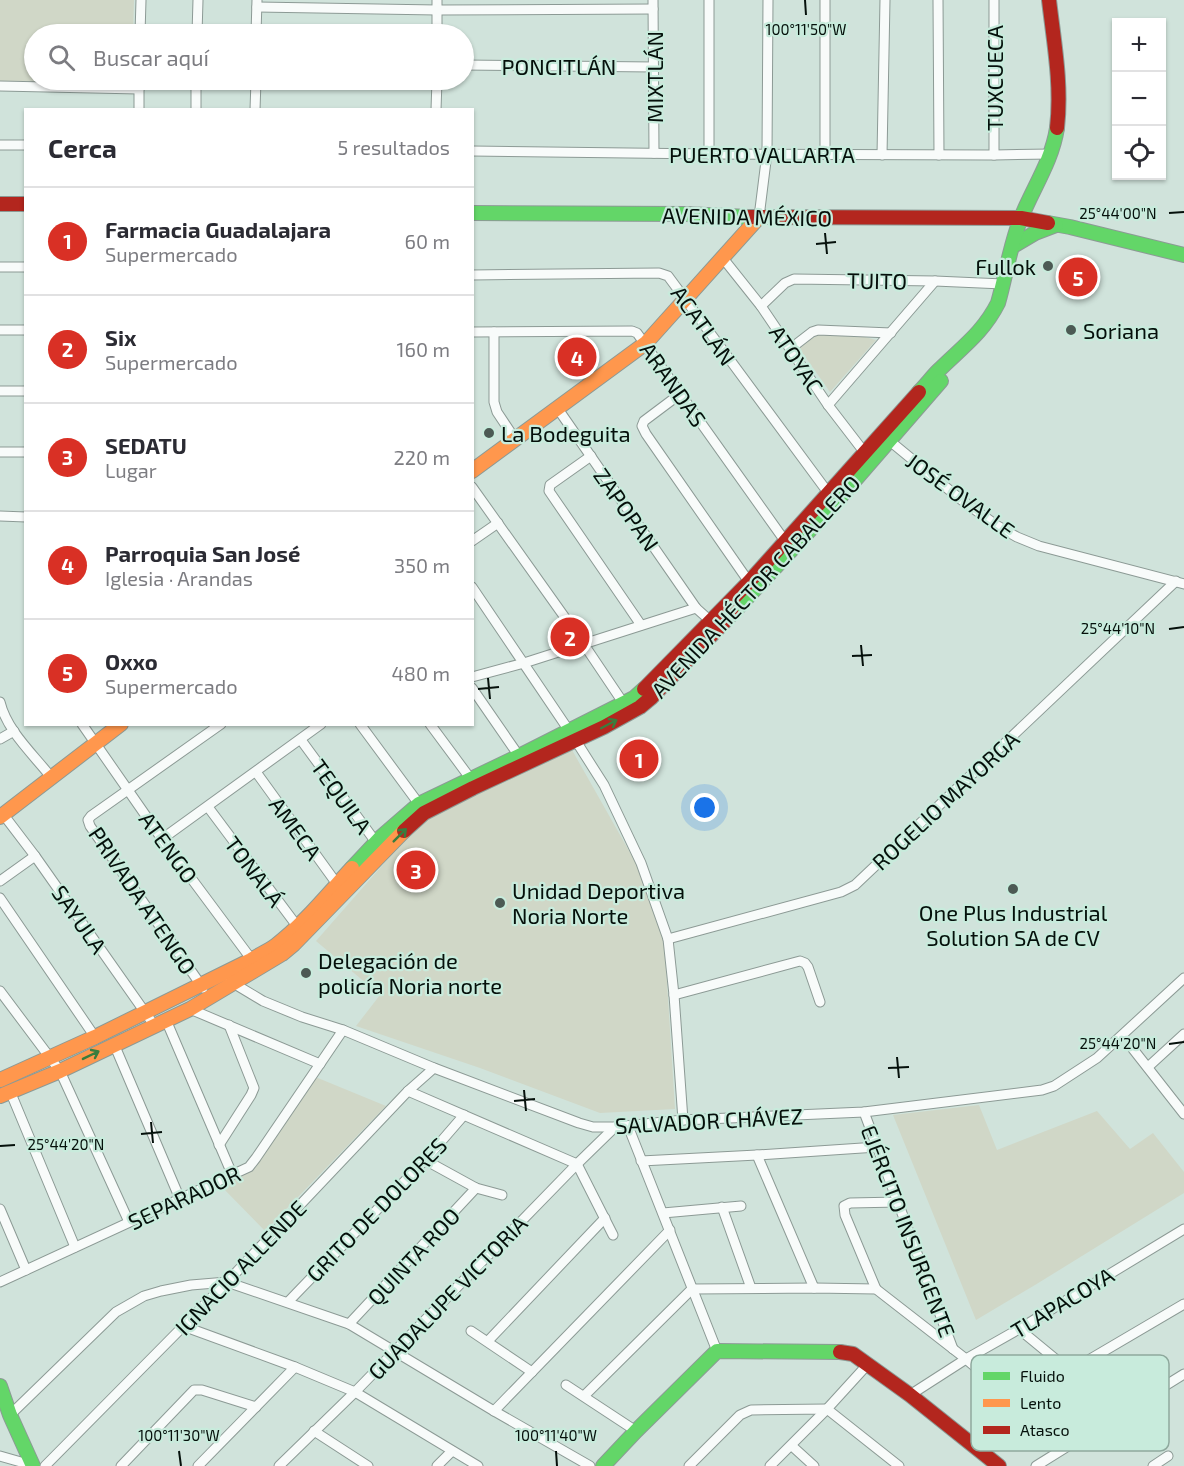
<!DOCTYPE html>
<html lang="es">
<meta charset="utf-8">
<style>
body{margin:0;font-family:"Exo 2",sans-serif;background:#f7f7f7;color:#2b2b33}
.controls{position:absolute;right:18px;top:18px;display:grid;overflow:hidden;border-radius:0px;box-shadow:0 2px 4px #0004}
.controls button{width:54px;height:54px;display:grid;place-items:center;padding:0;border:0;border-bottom:2px solid #e1e1e2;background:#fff;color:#2b2b33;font:30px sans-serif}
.you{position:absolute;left:705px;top:808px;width:21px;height:21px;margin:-15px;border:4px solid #fff;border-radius:50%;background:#1a73e8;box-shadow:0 0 0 9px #1a73e833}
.badge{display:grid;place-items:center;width:39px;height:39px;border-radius:50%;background:#d93025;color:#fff;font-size:20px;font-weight:700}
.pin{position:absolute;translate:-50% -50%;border:3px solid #fff;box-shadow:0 2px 6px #0006}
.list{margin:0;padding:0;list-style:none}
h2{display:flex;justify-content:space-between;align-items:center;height:78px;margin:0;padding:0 24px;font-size:26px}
h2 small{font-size:20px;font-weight:400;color:#7c7c81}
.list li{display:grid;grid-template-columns:39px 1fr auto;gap:18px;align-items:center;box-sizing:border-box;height:108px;padding:0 24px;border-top:2px solid #e1e1e2}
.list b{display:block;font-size:22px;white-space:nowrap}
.list p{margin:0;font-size:20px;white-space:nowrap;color:#7c7c81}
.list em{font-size:20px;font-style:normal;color:#7c7c81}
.icon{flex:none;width:33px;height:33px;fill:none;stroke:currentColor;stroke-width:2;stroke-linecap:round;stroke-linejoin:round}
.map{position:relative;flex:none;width:1184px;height:1466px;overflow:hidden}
.search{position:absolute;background:#fff;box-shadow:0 2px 4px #0004;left:24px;top:24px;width:450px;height:66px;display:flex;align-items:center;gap:15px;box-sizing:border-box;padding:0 21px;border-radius:33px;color:#7c7c81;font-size:22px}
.panel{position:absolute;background:#fff;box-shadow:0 2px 4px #0004;left:24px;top:108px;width:450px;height:618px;border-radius:0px}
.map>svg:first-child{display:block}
</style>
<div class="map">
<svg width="1184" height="1466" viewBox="0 0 1184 1466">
<rect width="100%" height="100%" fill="#d0e3db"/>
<g fill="#d0d7c7">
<path d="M0 0H134L133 34H34V80H132V82H0Z"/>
<path d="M839 333 865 337 876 340 830 392 799 348 818 334Z"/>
<path d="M572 750 637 865 664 935 675 1109 600 1113 480 1068 356 1026 380 995 316 941 422 820Z"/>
<path d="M313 1076 386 1106 265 1231 219 1184 250 1170Z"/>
<path d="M979 1105 997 1150 1097 1111 1130 1149 1153 1133 1184 1172V1193L1035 1285 976 1320 893 1115Z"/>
</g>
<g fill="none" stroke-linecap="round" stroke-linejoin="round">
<defs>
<g id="street">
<path d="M437 0V34"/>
<path d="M653 0 654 153"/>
<path d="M709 0V154"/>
<path d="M825 0V154"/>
<path d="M938 0 939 155"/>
<path d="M257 7 437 10 653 9"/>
<path d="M140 34 141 0"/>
<path d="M197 34 198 0"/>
<path d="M256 34 257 0"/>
<path d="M464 65 654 67"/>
<path d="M0 86 139 89"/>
<path d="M139 110V80"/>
<path d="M196 110V80"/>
<path d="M255 110 256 80"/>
<path d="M436 110 437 80"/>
<path d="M0 145H26"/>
<path d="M472 151 709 154 994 155 1051 154"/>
<path d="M882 155 885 0"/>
<path d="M994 155V0"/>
<path d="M759 217 767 153 768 0"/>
<path d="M722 257 761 306 828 405 868 457"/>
<path d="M0 267H26"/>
<path d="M472 275 659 273 668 276 832 498"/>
<path d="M761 306 785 283 794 279 935 281 1003 284"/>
<path d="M0 330H26"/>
<path d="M472 332 632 331 637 333 785 541"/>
<path d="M494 332V402L497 412 515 439"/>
<path d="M790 349 812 332 818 330 891 333"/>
<path d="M0 391H26"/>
<path d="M680 394 644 421 642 426 646 434 749 582 752 584"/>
<path d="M828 405 935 281"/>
<path d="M558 409 696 608 715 625"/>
<path d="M885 437 959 498 996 525 1017 537 1039 546 1184 584"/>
<path d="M0 452H26"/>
<path d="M591 456 550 485 549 491 641 625"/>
<path d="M472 487 583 643 624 704"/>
<path d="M0 516 26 517"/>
<path d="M472 541 498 523"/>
<path d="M472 587 576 741 604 785 641 863 668 939 674 995 683 1120"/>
<path d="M472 677 524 663 696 608"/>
<path d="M472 688 519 756"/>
<path d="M0 702C7 731 33 754 51 777"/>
<path d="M82 724 162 839 255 964"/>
<path d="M360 724 419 804"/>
<path d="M430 724 470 778 472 783"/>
<path d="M0 739 14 731"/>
<path d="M301 740 378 845"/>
<path d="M256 772 337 884"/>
<path d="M208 807 300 930"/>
<path d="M0 814H3L35 856 154 1025"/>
<path d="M162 839 321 724"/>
<path d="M0 881 35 856"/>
<path d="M0 898 95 1037"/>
<path d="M668 939 841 892 855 885 1176 581"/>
<path d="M230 979 233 983 263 1001 302 1017 343 1030 434 1068 579 1123 593 1127H615L683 1120 864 1112 1042 1090 1054 1086 1097 1058 1184 978"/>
<path d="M203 988 90 826 88 820 91 816 221 724"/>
<path d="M0 991 60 1071 129 1222"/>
<path d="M674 995 800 961 805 963 808 967 820 1002"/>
<path d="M190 1009 320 1064"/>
<path d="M166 1020 232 1174"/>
<path d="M114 1044 180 1199"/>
<path d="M1133 1049 1184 1114"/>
<path d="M1148 1067 1184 1034"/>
<path d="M10 1091 75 1247"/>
<path d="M408 1091 577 1164 613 1235"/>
<path d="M864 1112 953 1349"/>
<path d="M628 1126 717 1351"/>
<path d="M219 1145 251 1095 254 1088 229 1025"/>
<path d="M757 1155 814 1288"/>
<path d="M425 1160 476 1188 502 1195"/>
<path d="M641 1161 757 1155 877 1147"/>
<path d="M722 1207 751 1288"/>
<path d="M0 1209 26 1270"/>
<path d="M663 1213 741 1206"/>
<path d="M0 1282 249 1167 256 1158 343 1030"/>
<path d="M876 1289 845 1215 844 1206 850 1203 899 1202"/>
<path d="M288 1302 425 1160 464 1115"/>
<path d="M349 1324 476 1188"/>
<path d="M183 1326 295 1367 355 1392 478 1466"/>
<path d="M1019 1329 1070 1371 1119 1414"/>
<path d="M471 1331 532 1372"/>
<path d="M488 1341 605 1218"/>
<path d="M1070 1371 1184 1304"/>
<path d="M566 1385 636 1431"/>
<path d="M910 1395 966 1359 1019 1329 1184 1229"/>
<path d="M584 1396 692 1289 814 1288 876 1289 966 1359 1068 1446"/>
<path d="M494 1411 670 1230"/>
<path d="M10 1415 116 1312 144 1296 161 1291 191 1285 227 1282 349 1324 494 1411 590 1466"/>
<path d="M314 1431 368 1466"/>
<path d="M792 1446 814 1466"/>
<path d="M0 1456 35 1466"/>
<path d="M45 1466 227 1282 408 1091 434 1068"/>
<path d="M121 1466 194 1390H202L256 1407"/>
<path d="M198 1466 295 1367"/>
<path d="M279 1466 355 1392 577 1164 615 1127"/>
<path d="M437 1466 452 1451"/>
<path d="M689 1466 740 1415 751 1410 827 1409 899 1466"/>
<path d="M770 1466 827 1409 868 1364"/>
<path d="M1036 1466 1184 1374"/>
<path d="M1153 1466 1168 1456"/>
</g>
<g id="fast">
<path d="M472 213 686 214 748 217"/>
<path d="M1048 223 1070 227 1184 255"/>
<path d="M1013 246 1035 233 1056 225"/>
<path d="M919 392C926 385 932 377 938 371 961 348 983 333 998 303 1006 275 1010 245 1021 218 1033 188 1052 161 1057 128"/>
<path d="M732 614 836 502 941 381"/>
<path d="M352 868 381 837 419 804 519 756 634 698 644 689"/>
<path d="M0 1386 10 1415 33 1466"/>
<path d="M603 1466 636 1431 717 1351 840 1352"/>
</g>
<g id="slow">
<path d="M472 471 646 343 759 217"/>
<path d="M0 817 121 724"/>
<path d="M0 1080 95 1037 251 960C259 955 268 951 275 946 304 924 327 895 352 868"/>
<path d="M0 1096 60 1071 190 1009 282 954 294 944 404 831"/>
</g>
<g id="jam">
<path d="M1049 0C1054 43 1062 85 1057 128"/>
<path d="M0 204H26"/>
<path d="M748 217 1021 218 1048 223"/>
<path d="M644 689 749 582 919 392"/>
<path d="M404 831 424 813 473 788 604 727 640 707 652 697 732 614"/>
<path d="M840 1352 853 1354 910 1395 999 1466"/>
</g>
</defs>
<use href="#street" stroke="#8c9a95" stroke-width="11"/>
<use href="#fast" stroke="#8c9a95" stroke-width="16"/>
<use href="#slow" stroke="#8c9a95" stroke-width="16"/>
<use href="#jam" stroke="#8c9a95" stroke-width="16"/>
<use href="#street" stroke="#f8fbfa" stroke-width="9"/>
<use href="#fast" stroke="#63d668" stroke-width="14"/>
<use href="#slow" stroke="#ff974d" stroke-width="14"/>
<use href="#jam" stroke="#b3261e" stroke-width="14"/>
</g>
<defs><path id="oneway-shaft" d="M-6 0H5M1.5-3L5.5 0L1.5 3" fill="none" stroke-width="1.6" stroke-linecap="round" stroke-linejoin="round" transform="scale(1.5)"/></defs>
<g stroke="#397d3e">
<use href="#oneway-shaft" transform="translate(609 724) rotate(-28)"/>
<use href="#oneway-shaft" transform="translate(400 835) rotate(-45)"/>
<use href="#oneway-shaft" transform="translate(91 1055) rotate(-26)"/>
</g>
<path fill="none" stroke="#05100b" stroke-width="2" d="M805 0 806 15M1169 213 1184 212M825 233 827 254M816 244 836 242M1169 629 1184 627M861 645 863 666M852 656 872 655M488 678 490 699M478 689 499 687M1169 1044 1184 1042M897 1057 899 1078M888 1068 909 1067M524 1090 526 1111M514 1101 535 1099M151 1122 153 1143M141 1134 162 1132M0 1146 15 1145M179 1451 181 1466M556 1451 557 1466"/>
<g fill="#4c5a54" stroke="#c8ebdc" stroke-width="2">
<circle cx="1048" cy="266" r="6"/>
<circle cx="1071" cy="330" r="6"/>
<circle cx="489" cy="433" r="6"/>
<circle cx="1013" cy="889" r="6"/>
<circle cx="500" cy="903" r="6"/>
<circle cx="306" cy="973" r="6"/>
</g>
<g text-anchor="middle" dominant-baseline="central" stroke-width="4.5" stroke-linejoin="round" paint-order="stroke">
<g font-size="22" fill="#05100b" stroke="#c8ebdc">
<text x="559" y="66">PONCITLÁN</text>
<text transform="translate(654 77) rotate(-90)">MIXTLÁN</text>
<text transform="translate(994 78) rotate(-90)">TUXCUECA</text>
<text x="762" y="154">PUERTO VALLARTA</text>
<text transform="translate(747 216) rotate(1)">AVENIDA MÉXICO</text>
<text transform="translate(877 280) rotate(1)">TUITO</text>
<text transform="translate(704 325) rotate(54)">ACATLÁN</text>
<text transform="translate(797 359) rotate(56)">ATOYAC</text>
<text transform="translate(674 384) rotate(55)">ARANDAS</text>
<text transform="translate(961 495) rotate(36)">JOSÉ OVALLE</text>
<text transform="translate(627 509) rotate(55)">ZAPOPAN</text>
<text transform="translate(755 586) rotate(-47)">AVENIDA HÉCTOR CABALLERO</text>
<text transform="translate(342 796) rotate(54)">TEQUILA</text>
<text transform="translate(945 800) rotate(-43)">ROGELIO MAYORGA</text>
<text transform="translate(296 828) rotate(54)">AMECA</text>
<text transform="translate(169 847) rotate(54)">ATENGO</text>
<text transform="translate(255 871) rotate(53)">TONALÁ</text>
<text transform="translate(143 900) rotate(56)">PRIVADA ATENGO</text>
<text transform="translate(80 919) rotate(55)">SAYULA</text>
<text transform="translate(709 1120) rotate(-3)">SALVADOR CHÁVEZ</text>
<text transform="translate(184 1197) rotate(-25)">SEPARADOR</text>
<text transform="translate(376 1209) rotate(-46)">GRITO DE DOLORES</text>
<text transform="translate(909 1231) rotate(69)">EJÉRCITO INSURGENTE</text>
<text transform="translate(413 1256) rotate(-47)">QUINTA ROO</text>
<text transform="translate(240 1267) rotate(-46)">IGNACIO ALLENDE</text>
<text transform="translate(447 1297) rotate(-46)">GUADALUPE VICTORIA</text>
<text transform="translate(1062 1302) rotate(-31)">TLAPACOYA</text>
</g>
<g font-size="22" fill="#05100b" stroke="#c8ebdc" text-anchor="start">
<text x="1036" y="266" text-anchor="end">Fullok</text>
<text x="1083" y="330">Soriana</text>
<text x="501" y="433">La Bodeguita</text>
<text x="512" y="890">Unidad Deportiva<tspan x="512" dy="25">Noria Norte</tspan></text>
<text x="1013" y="912" text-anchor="middle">One Plus Industrial<tspan x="1013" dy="25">Solution SA de CV</tspan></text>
<text x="318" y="960">Delegación de<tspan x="318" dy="25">policía Noria norte</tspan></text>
</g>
</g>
<rect x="971" y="1355" width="198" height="96" rx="9" fill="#c8ebdc" stroke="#8ea99d" stroke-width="1.5"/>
<rect x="983" y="1372" width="27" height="8" fill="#63d668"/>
<rect x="983" y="1399" width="27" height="8" fill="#ff974d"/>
<rect x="983" y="1426" width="27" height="8" fill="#b3261e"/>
<g font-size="16" fill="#05100b">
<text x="1020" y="1382">Fluido</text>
<text x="1020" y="1409">Lento</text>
<text x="1020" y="1436">Atasco</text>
</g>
<g font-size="15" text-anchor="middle" fill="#05100b" stroke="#c8ebdc" stroke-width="4.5" stroke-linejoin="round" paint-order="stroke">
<text x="806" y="35">100°11'50"W</text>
<text x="1118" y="219">25°44'00"N</text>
<text x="1118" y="634">25°44'10"N</text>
<text x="1118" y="1049">25°44'20"N</text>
<text x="66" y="1150">25°44'20"N</text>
<text x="179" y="1441">100°11'30"W</text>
<text x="556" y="1441">100°11'40"W</text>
</g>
</svg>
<div class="controls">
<button>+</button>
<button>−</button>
<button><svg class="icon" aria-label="locate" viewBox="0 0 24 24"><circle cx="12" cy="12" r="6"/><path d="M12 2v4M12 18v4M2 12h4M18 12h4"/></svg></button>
</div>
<div class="you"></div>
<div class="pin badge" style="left:639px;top:759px">1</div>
<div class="pin badge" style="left:570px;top:637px">2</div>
<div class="pin badge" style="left:416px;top:870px">3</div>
<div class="pin badge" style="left:577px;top:357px">4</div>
<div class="pin badge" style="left:1078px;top:277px">5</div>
<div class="search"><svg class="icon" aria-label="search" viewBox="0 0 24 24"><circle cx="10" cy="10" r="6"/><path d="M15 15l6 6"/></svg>Buscar aquí</div>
<section class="panel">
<h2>Cerca<small>5 resultados</small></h2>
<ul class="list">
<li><span class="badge">1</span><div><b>Farmacia Guadalajara</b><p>Supermercado</p></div><em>60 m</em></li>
<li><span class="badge">2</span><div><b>Six</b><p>Supermercado</p></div><em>160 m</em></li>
<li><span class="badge">3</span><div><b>SEDATU</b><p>Lugar</p></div><em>220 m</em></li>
<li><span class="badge">4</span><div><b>Parroquia San José</b><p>Iglesia · Arandas</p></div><em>350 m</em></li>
<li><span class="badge">5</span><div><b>Oxxo</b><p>Supermercado</p></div><em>480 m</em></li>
</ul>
</section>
</div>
